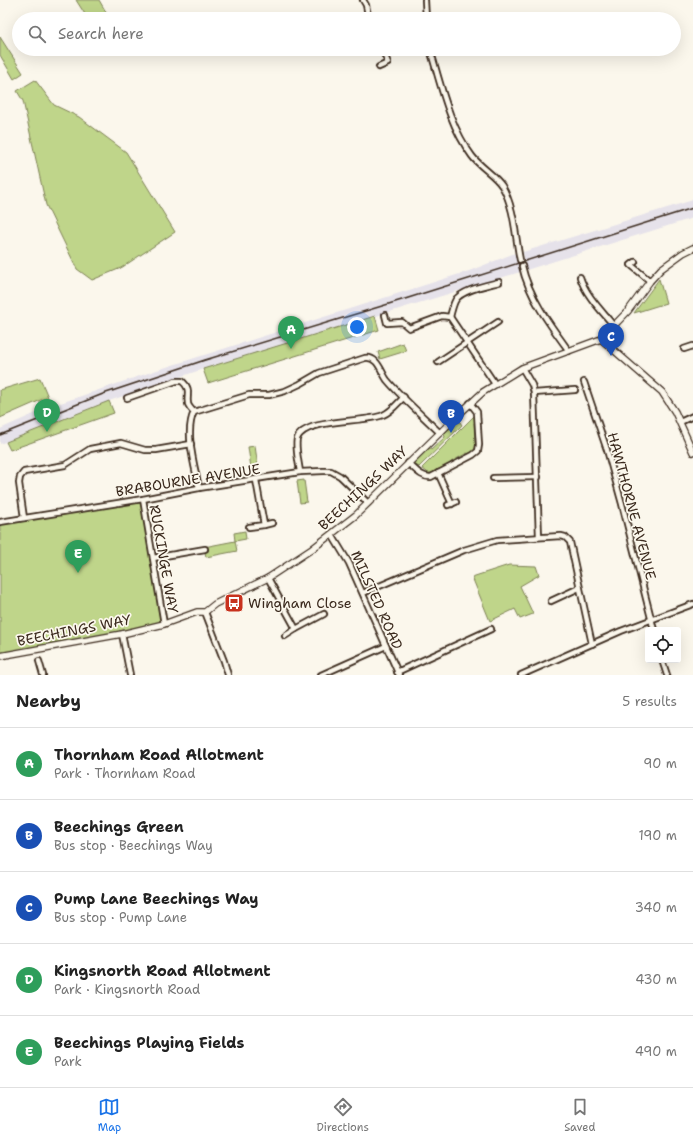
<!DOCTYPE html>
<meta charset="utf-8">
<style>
body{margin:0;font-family:"Shantell Sans",sans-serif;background:#f6f6f6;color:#222}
.controls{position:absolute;right:12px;bottom:12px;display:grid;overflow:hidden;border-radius:4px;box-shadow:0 4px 16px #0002}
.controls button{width:36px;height:36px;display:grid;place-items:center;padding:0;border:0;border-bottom:1px solid #e0e0e0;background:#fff;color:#222;font:20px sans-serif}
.you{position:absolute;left:357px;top:327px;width:14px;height:14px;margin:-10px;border:3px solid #fff;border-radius:50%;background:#1a73e8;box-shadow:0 0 0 6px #1a73e833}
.badge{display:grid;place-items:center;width:26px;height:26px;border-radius:50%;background:#1a73e8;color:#fff;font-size:13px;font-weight:700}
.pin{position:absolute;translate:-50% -33px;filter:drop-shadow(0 1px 2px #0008)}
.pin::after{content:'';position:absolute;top:21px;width:14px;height:12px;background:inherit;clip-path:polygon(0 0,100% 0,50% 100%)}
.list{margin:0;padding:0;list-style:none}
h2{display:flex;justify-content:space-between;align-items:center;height:52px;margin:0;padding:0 16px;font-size:17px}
h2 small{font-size:13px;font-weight:400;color:#767676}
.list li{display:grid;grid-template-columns:26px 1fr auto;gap:12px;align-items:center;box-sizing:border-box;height:72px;padding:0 16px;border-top:1px solid #e0e0e0}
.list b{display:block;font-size:15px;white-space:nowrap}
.list p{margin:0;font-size:13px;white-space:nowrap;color:#767676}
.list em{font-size:13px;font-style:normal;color:#767676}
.icon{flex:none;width:22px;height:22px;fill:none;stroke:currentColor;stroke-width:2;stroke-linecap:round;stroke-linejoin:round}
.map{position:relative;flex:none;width:693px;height:675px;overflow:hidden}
.search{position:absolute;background:#fff;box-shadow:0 4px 16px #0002;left:12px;right:12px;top:12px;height:44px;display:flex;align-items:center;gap:10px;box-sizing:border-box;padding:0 14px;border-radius:22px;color:#767676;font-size:15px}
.sheet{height:412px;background:#fff}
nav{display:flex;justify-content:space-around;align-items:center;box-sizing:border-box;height:56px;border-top:1px solid #e0e0e0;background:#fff;font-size:11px;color:#767676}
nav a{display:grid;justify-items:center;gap:2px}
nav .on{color:#1a73e8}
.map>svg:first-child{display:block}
</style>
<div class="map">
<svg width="693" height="675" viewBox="0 0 693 675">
<rect width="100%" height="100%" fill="#fbf7ec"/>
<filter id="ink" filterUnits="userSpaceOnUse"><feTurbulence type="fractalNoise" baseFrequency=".025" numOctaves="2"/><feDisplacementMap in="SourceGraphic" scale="8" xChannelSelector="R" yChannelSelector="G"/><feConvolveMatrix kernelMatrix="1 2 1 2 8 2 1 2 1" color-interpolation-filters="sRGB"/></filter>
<g filter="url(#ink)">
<g fill="#e6e2ea">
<path d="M693 200V218L526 270 523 252Z"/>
<path d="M515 253 520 272 203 369 109 401 0 444V429L52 406 157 370 469 271Z"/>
</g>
<g fill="#bfd58a" stroke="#7d8054">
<path d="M76 0H99L110 19H88Z"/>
<path d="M0 37 23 73 14 79 0 55Z"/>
<path d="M35 80 54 105 79 117 126 152 175 232 121 268 92 280 77 269 46 205 23 101 17 91Z"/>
<path d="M659 279 666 303 634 313Z"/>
<path d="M375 316 379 330 208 383 203 369Z"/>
<path d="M403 343 406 351 380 359 378 352Z"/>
<path d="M40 378 48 397 0 418V390Z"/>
<path d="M109 401 114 413 10 450 6 442Z"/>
<path d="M475 415 476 421 474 423 475 443 477 444 474 451 469 454 467 453 451 462 449 465 431 473H428L422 468Z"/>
<path d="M458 419 462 425 419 467 412 463 423 453 430 448 431 450 445 437 444 434Z"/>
<path d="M255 446 259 474 252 475 248 447Z"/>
<path d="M304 480 307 502 300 503 297 481Z"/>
<path d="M143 499 164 624 0 656V522Z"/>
<path d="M245 531 246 539 235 541 237 551 206 557 204 547 235 541 234 533Z"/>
<path d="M509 565 536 566 539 575 520 586 533 614 520 619 515 609 490 621 472 577Z"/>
</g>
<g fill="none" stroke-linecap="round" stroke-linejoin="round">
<defs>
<g id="minor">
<path d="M363 0 366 5 368 15"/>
<path d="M425 0 426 19"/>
<path d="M359 19 368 15 369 19"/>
<path d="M430 49C441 85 449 125 472 156 480 167 495 175 502 186 515 208 515 236 520 260"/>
<path d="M379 67 388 63 382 49"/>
<path d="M635 262 631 265 650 281"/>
<path d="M522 266C529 297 550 325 569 351"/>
<path d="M580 277C586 296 602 311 614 326"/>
<path d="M385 315 387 323 402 322 409 328 442 316 450 317"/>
<path d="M450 317 495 384"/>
<path d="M450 317C451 313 453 305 455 301 460 290 488 285 499 282"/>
<path d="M684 349 693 346"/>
<path d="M438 362 498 322"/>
<path d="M522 368 532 385 534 393 539 537"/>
<path d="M584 382 607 450 622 504 654 630"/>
<path d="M534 393 575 390"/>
<path d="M127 398 176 381H182C192 390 186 394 188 404 189 407 192 410 194 412"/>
<path d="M680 422 693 416"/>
<path d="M408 463C415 469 422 478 431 477L473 455 478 451 479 445 477 412 470 403"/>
<path d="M300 472C299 464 295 447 297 439 303 418 366 423 383 415 391 412 397 404 404 397"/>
<path d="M438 473 452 504"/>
<path d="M493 478 538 477"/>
<path d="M199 488C195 467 184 432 194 412L249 395H269L285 391 300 384 319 373 365 358C378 356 381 372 387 380 403 399 422 415 439 432"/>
<path d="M143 499 164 624"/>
<path d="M448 505 456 502"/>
<path d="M24 518 19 483 20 477 24 472 65 465 90 449 121 443 145 450H156L191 444"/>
<path d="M0 522 143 499 199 488 300 472 323 471H331L340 476 368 503"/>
<path d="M264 525 272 523"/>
<path d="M249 527 264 525 256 480"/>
<path d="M332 535 349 563 399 675"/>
<path d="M153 558 205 549"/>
<path d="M268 578 296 629 324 614"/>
<path d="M363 593 464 550 497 540 561 536 565 537 570 542 592 644"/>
<path d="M551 601 579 588"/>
<path d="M205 612 224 661 228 675"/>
<path d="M122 634 130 675"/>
<path d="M285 636 296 629"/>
<path d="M662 660 667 675"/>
<path d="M39 661 43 675"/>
<path d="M397 672 491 629"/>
<path d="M321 675 386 646"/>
<path d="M521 675 621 631 693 604"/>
</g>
<g id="tertiary">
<path d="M601 339 662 392 675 412 693 452"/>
<path d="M0 656 122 634 164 624 197 612H205L215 604 268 578 312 549 356 515 457 416 483 392 522 368 601 339 628 311 650 281 661 269 683 253 693 248"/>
</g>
</defs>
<use href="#minor" stroke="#3b2a1e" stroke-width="8"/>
<use href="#tertiary" stroke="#3b2a1e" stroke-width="8"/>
<use href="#minor" stroke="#fbf7ec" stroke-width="4.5"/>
<use href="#tertiary" stroke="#fbf7ec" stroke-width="5.5"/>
<path stroke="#3b2a1e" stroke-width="1.5" d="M0 435 103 394 205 360 405 299 693 208"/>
</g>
</g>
<defs>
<symbol id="bus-square" viewBox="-11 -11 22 22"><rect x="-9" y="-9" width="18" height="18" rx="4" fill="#c8321e" stroke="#fbf7ec"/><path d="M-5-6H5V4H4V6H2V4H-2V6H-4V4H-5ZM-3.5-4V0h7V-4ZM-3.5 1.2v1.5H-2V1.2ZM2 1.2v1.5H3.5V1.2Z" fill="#fff"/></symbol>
</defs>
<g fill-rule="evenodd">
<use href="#bus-square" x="223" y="592" width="22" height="22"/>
</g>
<g text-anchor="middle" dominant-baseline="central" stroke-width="3.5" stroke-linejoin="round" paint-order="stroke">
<g font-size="14" fill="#3b2a1e" stroke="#fbf7ec">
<text transform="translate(188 480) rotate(-9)">BRABOURNE AVENUE</text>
<text transform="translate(363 488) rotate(-43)">BEECHINGS WAY</text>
<text transform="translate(632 506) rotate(75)">HAWTHORNE AVENUE</text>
<text transform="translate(164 559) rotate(80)">RUCKINGE WAY</text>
<text transform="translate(377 600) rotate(66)">MILSTED ROAD</text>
<text transform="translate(74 630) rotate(-11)">BEECHINGS WAY</text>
</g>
<g font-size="14" fill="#3b2a1e" stroke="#fbf7ec" text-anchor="start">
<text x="248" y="603">Wingham Close</text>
</g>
</g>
</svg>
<div class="controls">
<button><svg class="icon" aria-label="locate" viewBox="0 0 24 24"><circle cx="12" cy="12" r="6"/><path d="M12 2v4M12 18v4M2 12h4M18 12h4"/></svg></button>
</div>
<div class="you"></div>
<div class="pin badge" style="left:291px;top:349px;background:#2e9e5b">A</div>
<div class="pin badge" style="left:451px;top:433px;background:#1a4fb4">B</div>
<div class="pin badge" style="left:611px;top:356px;background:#1a4fb4">C</div>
<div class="pin badge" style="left:47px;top:432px;background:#2e9e5b">D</div>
<div class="pin badge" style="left:78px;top:573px;background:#2e9e5b">E</div>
<div class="search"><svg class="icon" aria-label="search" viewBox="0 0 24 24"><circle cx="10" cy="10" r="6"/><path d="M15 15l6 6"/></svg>Search here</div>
</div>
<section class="sheet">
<h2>Nearby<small>5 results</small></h2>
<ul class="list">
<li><span class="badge" style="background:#2e9e5b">A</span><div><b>Thornham Road Allotment</b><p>Park · Thornham Road</p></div><em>90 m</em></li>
<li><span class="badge" style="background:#1a4fb4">B</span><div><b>Beechings Green</b><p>Bus stop · Beechings Way</p></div><em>190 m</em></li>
<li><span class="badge" style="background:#1a4fb4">C</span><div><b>Pump Lane Beechings Way</b><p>Bus stop · Pump Lane</p></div><em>340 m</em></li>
<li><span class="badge" style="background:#2e9e5b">D</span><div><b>Kingsnorth Road Allotment</b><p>Park · Kingsnorth Road</p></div><em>430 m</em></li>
<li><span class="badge" style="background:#2e9e5b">E</span><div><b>Beechings Playing Fields</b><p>Park</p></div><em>490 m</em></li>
</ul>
</section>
<nav>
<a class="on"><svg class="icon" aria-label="map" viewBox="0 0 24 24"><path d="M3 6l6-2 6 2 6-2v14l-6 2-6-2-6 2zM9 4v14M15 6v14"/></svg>Map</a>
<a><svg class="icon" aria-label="directions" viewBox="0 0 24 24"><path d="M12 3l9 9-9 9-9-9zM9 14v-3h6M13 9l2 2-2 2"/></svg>Directions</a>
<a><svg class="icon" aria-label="saved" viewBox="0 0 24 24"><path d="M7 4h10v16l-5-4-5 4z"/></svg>Saved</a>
</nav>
